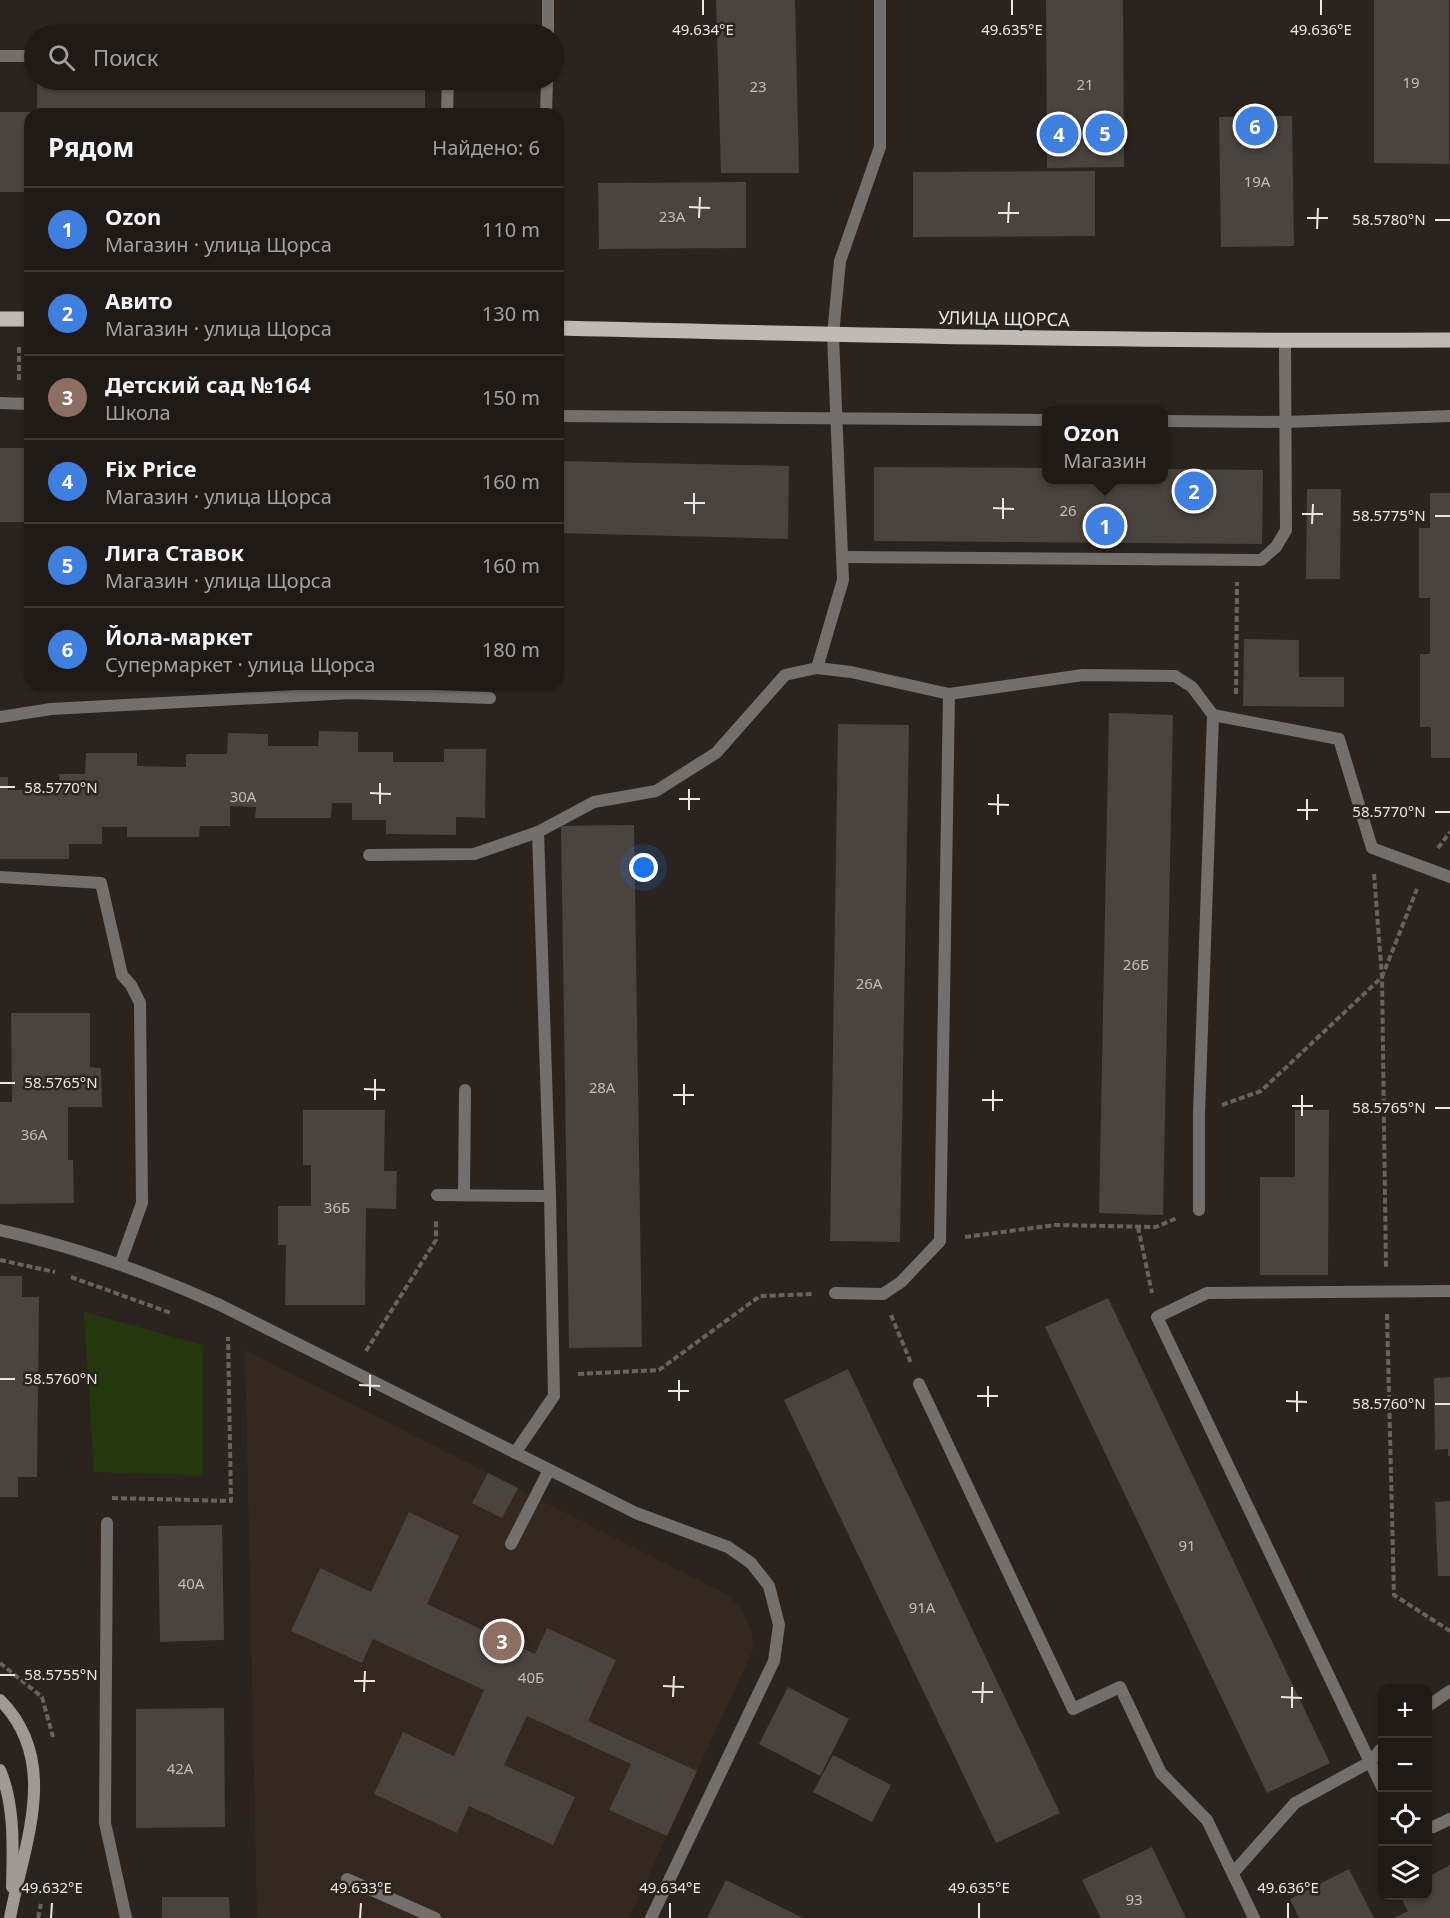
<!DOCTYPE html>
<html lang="ru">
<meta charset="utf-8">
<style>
body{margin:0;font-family:"Noto Sans",sans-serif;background:#2d2723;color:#f1f3f6}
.controls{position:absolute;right:18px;bottom:18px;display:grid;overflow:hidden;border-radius:12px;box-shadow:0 2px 4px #0004}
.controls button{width:54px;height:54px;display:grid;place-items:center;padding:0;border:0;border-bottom:2px solid #3d3835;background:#201a16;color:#f1f3f6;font:30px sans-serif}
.you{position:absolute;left:644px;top:868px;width:21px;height:21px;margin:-15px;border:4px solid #fff;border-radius:50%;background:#1a73e8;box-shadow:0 0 0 9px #1a73e833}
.badge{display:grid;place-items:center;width:39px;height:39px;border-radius:50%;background:#8eb9fc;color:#fff;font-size:20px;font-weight:700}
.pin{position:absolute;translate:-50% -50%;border:3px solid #fff;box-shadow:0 2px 6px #0006}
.popup{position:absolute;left:1042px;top:406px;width:126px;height:78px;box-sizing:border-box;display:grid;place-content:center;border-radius:12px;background:#201a16;filter:drop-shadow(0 2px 4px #0005);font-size:20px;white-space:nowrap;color:#a2a1a1}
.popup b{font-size:22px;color:#f1f3f6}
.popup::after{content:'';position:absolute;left:50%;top:100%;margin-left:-12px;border:12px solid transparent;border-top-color:#201a16}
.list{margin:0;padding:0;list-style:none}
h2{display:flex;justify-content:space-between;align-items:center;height:78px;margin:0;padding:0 24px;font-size:26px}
h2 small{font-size:20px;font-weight:400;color:#a2a1a1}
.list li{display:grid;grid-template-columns:39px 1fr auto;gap:18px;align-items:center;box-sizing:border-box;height:84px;padding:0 24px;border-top:2px solid #3d3835}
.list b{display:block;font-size:22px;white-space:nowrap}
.list p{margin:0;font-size:20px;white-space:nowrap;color:#a2a1a1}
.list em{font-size:20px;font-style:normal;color:#a2a1a1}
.icon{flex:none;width:33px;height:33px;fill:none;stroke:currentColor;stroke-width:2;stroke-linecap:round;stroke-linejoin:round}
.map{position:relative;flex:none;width:1450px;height:1918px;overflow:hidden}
.search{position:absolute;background:#201a16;box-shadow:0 2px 4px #0004;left:24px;top:24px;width:540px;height:66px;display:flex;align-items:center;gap:15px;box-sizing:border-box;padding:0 21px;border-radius:33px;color:#a2a1a1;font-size:22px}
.panel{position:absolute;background:#201a16;box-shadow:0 2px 4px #0004;left:24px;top:108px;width:540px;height:582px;border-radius:18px}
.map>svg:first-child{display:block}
</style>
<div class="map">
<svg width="1450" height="1918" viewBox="0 0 1450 1918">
<rect width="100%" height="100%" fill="#2b231e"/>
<path fill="#35291f" d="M245 1350 726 1594 740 1606 752 1632 753 1650 629 1918H257Z"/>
<path fill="#24380e" d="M84 1312 203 1345V1475L94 1472Z"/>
<g fill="#4b433d">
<path d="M716 0H795L799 173H721Z"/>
<path d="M1046 0H1123L1124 167 1047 168Z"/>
<path d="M1374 0H1449V164L1374 163Z"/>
<path d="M37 80H425V114H30V143H26L27 192H0V112H37Z"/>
<path d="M1292 116 1294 246 1221 247 1219 117Z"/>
<path d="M1095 171V236L913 237V172Z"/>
<path d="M746 182V248L599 249 598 183Z"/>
<rect x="0" y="448" width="30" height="74"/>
<path d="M558 461 789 466 788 539 558 533Z"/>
<path d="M874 467 1046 468V480H1164V469L1263 470 1262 544 874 541Z"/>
<path d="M1307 489H1341L1340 579H1306Z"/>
<path d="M1430 493H1450V758H1431V727H1420V654H1430V598H1419V528H1430Z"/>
<path d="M1244 639 1299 640V677H1344V707L1243 706Z"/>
<path d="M1109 713 1173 715 1163 1215 1099 1213Z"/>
<path d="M838 724 909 725 900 1242 830 1241Z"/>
<path d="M319 731 358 732V752H393V762H444V749H486L485 818 456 817V835L386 834V820H352V803H332L331 818H255L256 807 230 806V826H200L199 837H127V827H102V844H69V859H0V777H8V790H60L59 774H85L86 753H137V766L186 767V754H227L228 733 268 734V746H318Z"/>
<path d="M634 825 642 1347 569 1348 561 826Z"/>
<path d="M11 1013H90V1067L101 1068 102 1107H68V1160H73L74 1203 0 1204V1102H12Z"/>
<path d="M303 1110H385L384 1171H397L396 1209 366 1208 365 1305H285L286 1245H278V1206H311V1165H303Z"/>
<path d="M1295 1110H1329L1328 1275H1260V1177H1295Z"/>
<path d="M0 1276H22V1297H39L37 1477H18V1497H0Z"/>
<path d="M1108 1298 1330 1763 1267 1793 1045 1327Z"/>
<path d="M848 1369 1060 1813 996 1843 784 1400Z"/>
<path d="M1450 1377V1456H1448V1449L1435 1450 1434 1378Z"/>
<path d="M488 1473 518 1488 502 1518 472 1503Z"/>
<path d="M1450 1501V1576H1438L1435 1502Z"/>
<path d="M409 1512 459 1536 427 1604 535 1654 547 1628 616 1660 588 1721 697 1771 667 1836 609 1810 631 1764 527 1716 504 1765 575 1797 553 1845 469 1806 457 1833 374 1794 403 1732 454 1756 484 1690 373 1639 362 1663 291 1631 320 1568 371 1592Z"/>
<path d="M222 1525 224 1640 160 1642 158 1526Z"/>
<path d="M788 1687 849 1719 820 1776 759 1744Z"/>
<path d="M224 1708 225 1827 136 1828V1709Z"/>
<path d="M833 1755 891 1785 872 1822 813 1792Z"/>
<path d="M1152 1847 1186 1918H1101L1082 1880Z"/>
<path d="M1450 1865V1918H1394L1408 1911 1400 1896H1428V1877Z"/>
<path d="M1349 1869 1374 1918H1299L1290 1899Z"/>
<path d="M726 1880 803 1918H707Z"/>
<path d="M162 1897H229L230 1918H162Z"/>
</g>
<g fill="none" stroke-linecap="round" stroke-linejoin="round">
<g stroke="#68615d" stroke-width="4" stroke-dasharray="6 3" stroke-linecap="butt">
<path d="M19 380V345"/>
<path d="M1236 694 1237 582"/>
<path d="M1438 848 1450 832"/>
<path d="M1374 874 1382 977 1386 1268"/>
<path d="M1222 1105 1261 1091 1382 977 1417 889"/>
<path d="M1138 1227 1152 1293"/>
<path d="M965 1237 1055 1225 1156 1227 1177 1218"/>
<path d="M0 1260 55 1272"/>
<path d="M71 1277 171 1313"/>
<path d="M1387 1314 1394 1595 1450 1631"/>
<path d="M891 1315 911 1363"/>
<path d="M366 1351 436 1240V1219"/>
<path d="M578 1374 659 1370 760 1296 813 1294"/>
<path d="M112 1498 231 1501 228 1337"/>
<path d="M0 1663 42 1697 53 1737"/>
<path d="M38 1918 41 1904"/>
</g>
<g stroke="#736f6c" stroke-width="12">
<path d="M548 34V0"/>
<path d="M0 56H34"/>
<path d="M447 114 448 80"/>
<path d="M546 114 547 80"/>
<path d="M0 403 30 404"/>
<path d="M558 416 1046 420"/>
<path d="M1164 421 1286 422 1450 416"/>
<path d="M843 557 1261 560 1276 547 1286 530 1285 341"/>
<path d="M817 668 851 672 949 694 1083 675 1175 676 1192 687 1213 715 1199 1114V1210"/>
<path d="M1213 715 1339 739 1372 848 1450 877"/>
<path d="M0 717 51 709 351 693 490 698"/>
<path d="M369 855 474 854 538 832"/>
<path d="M0 877 101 883 122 975 131 985 140 1003 142 1203 120 1264"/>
<path d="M437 1195 550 1196"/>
<path d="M464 1195 465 1090"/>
<path d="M0 1230C77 1247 149 1273 220 1305L636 1513 728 1547 751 1563 769 1586 779 1625 774 1661 651 1918"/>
<path d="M835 1293 883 1294 901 1282 940 1241 949 694"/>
<path d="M919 1384 1073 1709 1120 1687 1161 1773 1207 1820 1254 1918"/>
<path d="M515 1453 554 1396 550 1196 538 832 594 802 656 791 716 753 785 675 817 668 843 580 833 335 840 261 880 147V0"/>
<path d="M107 1523 105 1823 126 1918"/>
<path d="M511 1544 549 1470"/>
<path d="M1428 1706 1450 1691"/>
<path d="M1382 1787 1157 1317 1207 1293 1450 1291"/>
<path d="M1428 1826 1433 1827 1450 1819"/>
<path d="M1233 1873 1295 1803 1370 1762 1382 1748"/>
<path d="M347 1879 435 1918"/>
</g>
<g stroke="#9f9994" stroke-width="12">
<path d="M0 1700C62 1762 23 1846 10 1918"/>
<path d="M0 1770C15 1805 13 1849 12 1887"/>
</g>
<g stroke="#c1b9b3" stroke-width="15">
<path d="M0 319H30"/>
<path d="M558 328C855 335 1153 342 1450 340"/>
</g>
</g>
<path fill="none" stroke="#ebe6e2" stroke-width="2" d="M703 15V0M1012 15V0M1321 15V0M689 207 710 208M998 213H1019M699 218 700 197M1307 218H1328M1435 220H1450M1008 223 1009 202M1317 229 1318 208M684 503H705M993 508 1014 509M694 514V493M1302 514H1323M1435 516H1450M1003 519V498M1312 524 1313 504M0 787H15M370 793 391 794M679 799H700M380 804V783M988 804 1009 805M689 810V789M1297 810H1318M1435 812H1450M998 815V794M1307 820V799M0 1083H15M364 1089 385 1090M673 1095H694M375 1100V1079M982 1100H1003M684 1105V1084M1292 1106H1313M1435 1108H1450M993 1111V1090M1302 1116V1095M0 1379H15M359 1385 380 1386M668 1391H689M370 1396V1375M977 1396H998M679 1401V1380M1286 1401 1307 1402M1435 1404H1450M988 1407V1386M1297 1412V1391M0 1675H15M354 1681H375M663 1686 684 1687M364 1692 365 1671M972 1692H993M673 1697 674 1676M1281 1697 1302 1698M982 1703 983 1682M1292 1708V1687M51 1918 52 1903M360 1918 361 1903M670 1918V1903M979 1918V1903M1288 1918V1903"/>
<g text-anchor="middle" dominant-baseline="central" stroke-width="5" stroke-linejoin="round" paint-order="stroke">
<g font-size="15" fill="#c3bdb9">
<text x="1411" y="82">19</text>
<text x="1085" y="84">21</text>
<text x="758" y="86">23</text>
<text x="1257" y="181">19А</text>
<text x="672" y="216">23А</text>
<text x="1068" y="510">26</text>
<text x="243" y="796">30А</text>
<text x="1136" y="964">26Б</text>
<text x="869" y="983">26А</text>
<text x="602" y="1087">28А</text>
<text x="34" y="1134">36А</text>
<text x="337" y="1207">36Б</text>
<text x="1187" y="1545">91</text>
<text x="191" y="1583">40А</text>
<text x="922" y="1607">91А</text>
<text x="531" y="1677">40Б</text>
<text x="180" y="1768">42А</text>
<text x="1134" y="1899">93</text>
</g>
<g font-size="18" fill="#ebe6e2" stroke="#2b231e">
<text transform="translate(1004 318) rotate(1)">УЛИЦА ЩОРСА</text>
</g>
</g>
<g font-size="15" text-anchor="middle" fill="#ebe6e2" stroke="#2b231e" stroke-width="5" stroke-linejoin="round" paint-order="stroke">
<text x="703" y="35">49.634°E</text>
<text x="1012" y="35">49.635°E</text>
<text x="1321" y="35">49.636°E</text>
<text x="1389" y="225">58.5780°N</text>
<text x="1389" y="521">58.5775°N</text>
<text x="61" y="793">58.5770°N</text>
<text x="1389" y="817">58.5770°N</text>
<text x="61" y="1088">58.5765°N</text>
<text x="1389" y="1113">58.5765°N</text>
<text x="61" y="1384">58.5760°N</text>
<text x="1389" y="1409">58.5760°N</text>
<text x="61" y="1680">58.5755°N</text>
<text x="52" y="1893">49.632°E</text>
<text x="361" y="1893">49.633°E</text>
<text x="670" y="1893">49.634°E</text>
<text x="979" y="1893">49.635°E</text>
<text x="1288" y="1893">49.636°E</text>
</g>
</svg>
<div class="controls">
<button>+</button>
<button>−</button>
<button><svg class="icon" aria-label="locate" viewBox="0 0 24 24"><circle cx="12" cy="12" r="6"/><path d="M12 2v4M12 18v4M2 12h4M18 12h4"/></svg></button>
<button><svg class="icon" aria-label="layers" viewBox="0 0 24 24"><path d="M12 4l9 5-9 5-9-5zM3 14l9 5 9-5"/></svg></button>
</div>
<div class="you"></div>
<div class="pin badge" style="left:1105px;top:526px;background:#3f7fe0">1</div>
<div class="popup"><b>Ozon</b>Магазин</div>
<div class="pin badge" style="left:1194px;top:491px;background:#3f7fe0">2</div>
<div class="pin badge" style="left:502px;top:1641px;background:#8d6e63">3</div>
<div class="pin badge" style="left:1059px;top:134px;background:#3f7fe0">4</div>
<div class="pin badge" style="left:1105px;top:133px;background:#3f7fe0">5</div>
<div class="pin badge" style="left:1255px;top:126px;background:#3f7fe0">6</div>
<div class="search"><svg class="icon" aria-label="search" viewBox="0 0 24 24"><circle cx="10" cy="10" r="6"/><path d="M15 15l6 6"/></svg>Поиск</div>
<section class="panel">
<h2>Рядом<small>Найдено: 6</small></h2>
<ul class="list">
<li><span class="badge" style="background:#3f7fe0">1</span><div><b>Ozon</b><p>Магазин · улица Щорса</p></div><em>110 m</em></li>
<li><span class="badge" style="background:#3f7fe0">2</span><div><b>Авито</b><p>Магазин · улица Щорса</p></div><em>130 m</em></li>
<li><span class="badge" style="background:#8d6e63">3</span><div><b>Детский сад №164</b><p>Школа</p></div><em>150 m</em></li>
<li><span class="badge" style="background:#3f7fe0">4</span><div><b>Fix Price</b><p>Магазин · улица Щорса</p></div><em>160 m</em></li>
<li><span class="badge" style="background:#3f7fe0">5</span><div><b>Лига Ставок</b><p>Магазин · улица Щорса</p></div><em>160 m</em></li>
<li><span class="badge" style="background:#3f7fe0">6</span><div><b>Йола-маркет</b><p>Супермаркет · улица Щорса</p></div><em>180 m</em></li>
</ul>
</section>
</div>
